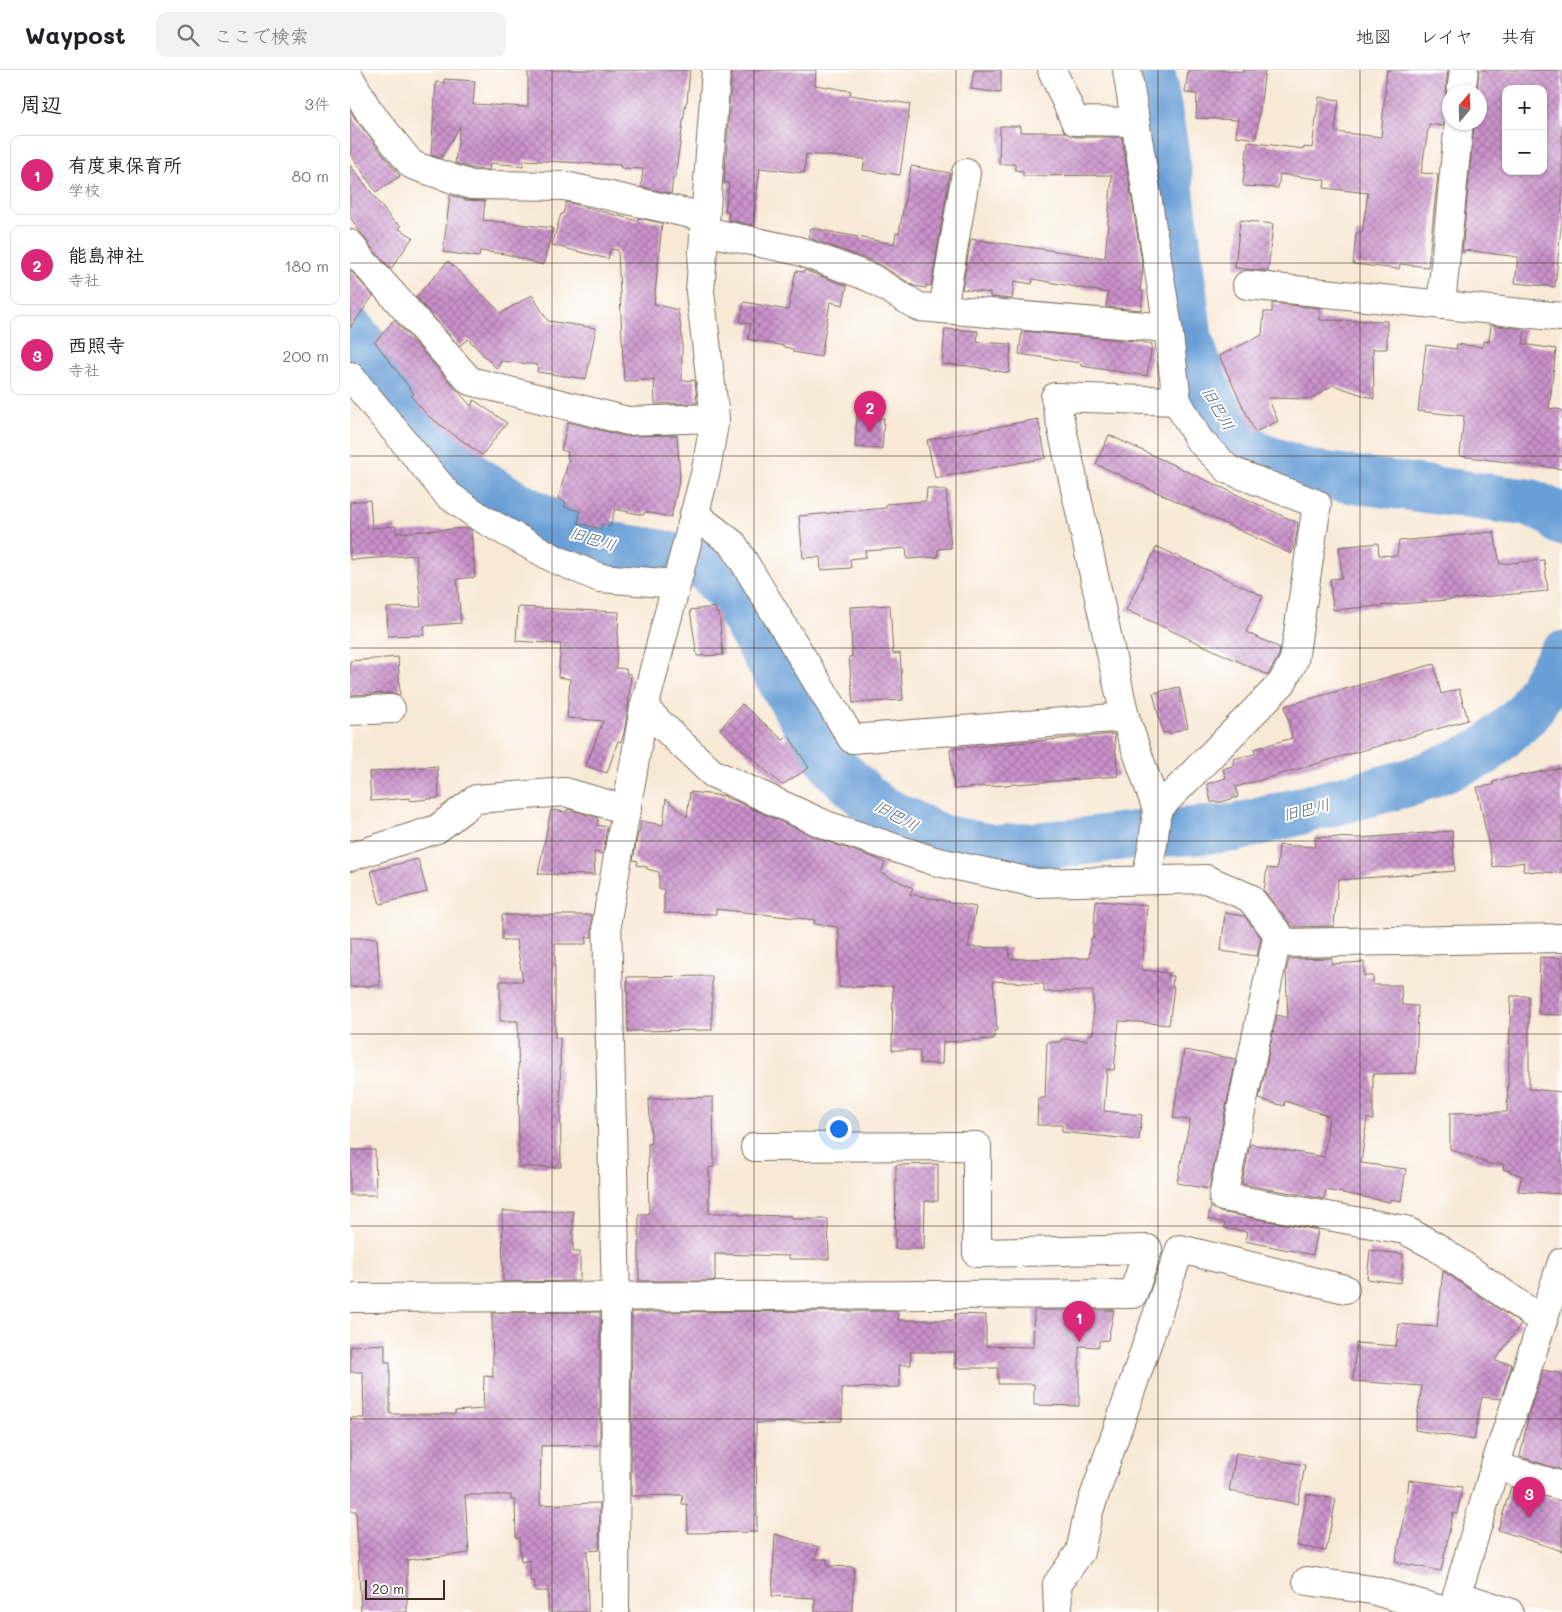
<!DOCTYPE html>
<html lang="ja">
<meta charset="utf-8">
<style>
body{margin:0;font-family:Mali,"Klee One",sans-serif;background:#f2f2f2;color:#202124}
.controls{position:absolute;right:15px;top:15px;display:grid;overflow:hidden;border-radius:10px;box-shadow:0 1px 4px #0004}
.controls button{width:45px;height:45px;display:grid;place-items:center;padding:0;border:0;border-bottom:1px solid #e0e0e0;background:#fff;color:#202124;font:25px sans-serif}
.compass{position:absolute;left:1092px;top:15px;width:45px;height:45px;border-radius:50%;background:#fff;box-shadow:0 1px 4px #0004;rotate:19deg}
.scale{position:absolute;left:15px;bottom:12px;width:80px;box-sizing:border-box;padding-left:5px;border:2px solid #3b2a1e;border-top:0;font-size:14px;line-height:18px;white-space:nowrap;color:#3b2a1e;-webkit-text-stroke:4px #fff;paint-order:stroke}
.you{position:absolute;left:488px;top:1058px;width:18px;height:18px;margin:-12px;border:4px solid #fff;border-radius:50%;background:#1a73e8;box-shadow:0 0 0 8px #1a73e833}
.badge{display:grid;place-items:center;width:32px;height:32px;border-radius:50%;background:#db2777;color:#fff;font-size:16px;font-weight:700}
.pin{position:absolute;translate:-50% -41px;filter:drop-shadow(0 1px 2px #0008)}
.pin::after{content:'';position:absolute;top:26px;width:18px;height:15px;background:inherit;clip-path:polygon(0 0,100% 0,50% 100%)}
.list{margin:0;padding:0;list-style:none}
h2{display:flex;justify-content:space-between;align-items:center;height:65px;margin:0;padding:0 20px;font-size:21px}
h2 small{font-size:16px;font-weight:400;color:#757577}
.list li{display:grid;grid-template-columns:32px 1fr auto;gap:15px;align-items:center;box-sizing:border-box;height:80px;margin:0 10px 10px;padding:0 10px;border:1px solid #e0e0e0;border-radius:10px}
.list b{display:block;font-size:19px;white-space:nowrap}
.list p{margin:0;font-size:16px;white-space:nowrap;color:#757577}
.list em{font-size:16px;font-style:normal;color:#757577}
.icon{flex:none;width:28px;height:28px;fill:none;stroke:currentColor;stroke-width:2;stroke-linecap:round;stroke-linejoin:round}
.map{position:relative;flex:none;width:1212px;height:1542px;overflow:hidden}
header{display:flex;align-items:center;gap:30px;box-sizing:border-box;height:70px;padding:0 25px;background:#fff;border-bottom:1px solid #e0e0e0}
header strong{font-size:24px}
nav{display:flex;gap:28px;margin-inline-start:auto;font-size:18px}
.search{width:350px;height:45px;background:#f2f2f2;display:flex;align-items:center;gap:12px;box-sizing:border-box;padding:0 18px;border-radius:10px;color:#757577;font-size:19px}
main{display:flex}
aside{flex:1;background:#fff}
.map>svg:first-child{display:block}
</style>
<header>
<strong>Waypost</strong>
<div class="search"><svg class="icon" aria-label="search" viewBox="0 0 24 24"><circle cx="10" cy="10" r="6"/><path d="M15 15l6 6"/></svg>ここで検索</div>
<nav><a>地図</a><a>レイヤ</a><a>共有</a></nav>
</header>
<main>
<aside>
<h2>周辺<small>3件</small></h2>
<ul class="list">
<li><span class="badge">1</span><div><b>有度東保育所</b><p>学校</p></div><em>80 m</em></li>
<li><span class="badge">2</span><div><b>能島神社</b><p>寺社</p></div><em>180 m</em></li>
<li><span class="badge">3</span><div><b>西照寺</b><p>寺社</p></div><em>200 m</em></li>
</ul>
</aside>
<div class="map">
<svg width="1212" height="1542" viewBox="0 0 1212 1542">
<defs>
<pattern id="building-cross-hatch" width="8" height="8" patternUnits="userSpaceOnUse" patternTransform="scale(1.25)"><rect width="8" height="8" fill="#ca92cb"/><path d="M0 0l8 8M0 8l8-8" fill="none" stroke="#a577a4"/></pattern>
</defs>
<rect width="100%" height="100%" fill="#fff"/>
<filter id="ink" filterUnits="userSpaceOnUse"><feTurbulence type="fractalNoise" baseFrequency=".02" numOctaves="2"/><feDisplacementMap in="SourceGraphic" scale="10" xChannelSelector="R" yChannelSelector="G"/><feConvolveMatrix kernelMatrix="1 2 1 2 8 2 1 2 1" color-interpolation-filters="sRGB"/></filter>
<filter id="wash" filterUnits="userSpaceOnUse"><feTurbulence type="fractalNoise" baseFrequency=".0096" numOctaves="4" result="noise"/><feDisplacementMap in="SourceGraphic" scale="20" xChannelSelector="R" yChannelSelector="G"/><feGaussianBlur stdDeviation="1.12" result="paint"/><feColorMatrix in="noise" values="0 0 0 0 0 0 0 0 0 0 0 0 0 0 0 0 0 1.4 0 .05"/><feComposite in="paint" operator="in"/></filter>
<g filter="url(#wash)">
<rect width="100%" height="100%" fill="#f8e9d6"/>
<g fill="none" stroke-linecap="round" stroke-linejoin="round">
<g stroke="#699fd6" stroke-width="48">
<path d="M801 0 815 81 839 270 856 319 877 359 908 386 961 404 1181 433 1207 445 1212 452"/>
<path d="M0 259 64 342 123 408 162 432 213 459 262 476 308 483 353 494 381 525 451 645 485 698 527 737 590 768 647 779 720 773 784 765 885 758 1061 712 1134 682 1178 642 1212 585"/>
</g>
</g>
<g id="blocks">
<g fill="url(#building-cross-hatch)" fill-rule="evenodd">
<path d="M178 0H340L337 32H336L325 108H323L321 124 291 117 293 99 271 98 270 95 174 90 173 96 140 93 139 100 124 99 105 93 110 56 91 88 81 85 86 12 94 13V9L125 11 123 34 178 37Z"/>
<path d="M382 0H466L465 15 501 21 500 25 560 34 550 105 513 100 515 89 456 84 454 103 410 98 403 155 378 150 379 141H375L379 113H374Z"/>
<path d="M624 0H651V23L621 19Z"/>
<path d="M838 0H873L894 2V0H915L906 69 886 66 888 50 846 48 847 24 835 23Z"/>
<path d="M1037 0H1098L1096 20V27L1100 32V40L1096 43 1093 56 1079 54 1071 103 1088 104 1078 197 1050 194 1049 199 1003 194 1006 163H1012L1018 123 974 118 975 110 930 104 928 118 894 116 893 113 898 72 954 79V77L962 78 969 27 989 30 985 62 1031 67Z"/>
<path d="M1129 0H1212V148L1205 217 1165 213 1168 187 1114 180V183H1112L1124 52H1130V22H1127ZM1156 19H1193V101H1156Z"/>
<path d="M0 40 6 50 50 106 26 122 0 83Z"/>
<path d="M650 56H670V62H714L725 67H772L793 199 790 221H793L791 240 756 237 758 223 683 209 682 214 664 211 662 229 640 227V223L612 219 621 169 755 188 762 105 673 106V101L665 100V94H649Z"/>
<path d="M0 95 42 150 51 156 49 159 63 167 41 199 21 177 0 147Z"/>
<path d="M561 96 600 103 581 216 576 215V218L564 216 527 193 459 168 461 158 544 174 546 163H549Z"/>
<path d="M100 125 116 130 135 131 133 150 203 158 193 195 156 184 130 181 129 187 93 182Z"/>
<path d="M216 132 288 151V148L312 153 304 234 328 240 332 265V311L345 310 347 333 305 334 304 310 274 311 268 180 260 179 258 189 202 175 211 144H213Z"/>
<path d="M890 150 923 154 918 201 885 198Z"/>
<path d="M98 191 151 243 182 225 198 251 246 258 236 309 187 302 188 295 151 291 147 299 118 269 109 276 66 227Z"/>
<path d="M0 200 23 226 0 258Z"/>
<path d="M454 200 497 216 493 235 480 232 471 287 443 282V279L434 277V276L398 269 401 254 390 252 394 232 438 240 446 201 454 202Z"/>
<path d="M922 233 970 238V250L1037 251V279H1023L1024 329 983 315 961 329 918 328 928 351 905 362 869 286 912 265 914 242H922Z"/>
<path d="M44 250 121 336 124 330 157 353 132 385 78 346 61 326 64 324 25 272Z"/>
<path d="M1141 255 1175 259 1173 274 1206 279 1199 338 1212 340V399L1110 386 1114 346 1068 341 1076 275 1106 279 1107 274 1132 277 1133 271 1139 272Z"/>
<path d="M595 259 628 261 627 272 661 274 659 303 619 296 592 294Z"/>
<path d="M672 261 786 271 802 274 797 306 731 296V293L669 284Z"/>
<path d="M507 346 534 348 532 379 505 377Z"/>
<path d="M688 349 696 388 585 408 577 370Z"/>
<path d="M218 352 274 366 327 365 330 407 321 447 295 442 293 445 265 439 260 457 252 454 251 459 228 453 230 441 215 437 216 432 208 429 219 389 217 388 218 382 211 380Z"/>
<path d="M759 365 948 453 945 474 941 484 746 394Z"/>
<path d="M577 418 596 420 601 478 588 479V487L557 489 556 478 515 481 516 487 500 489 501 498 471 500 470 487 453 488 449 446 536 438V434L576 431Z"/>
<path d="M20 430 22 458 46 456V463L117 458 121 460 125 507 107 509 111 553 74 556V565L38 566 37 538 71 537 66 485 0 490V432Z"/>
<path d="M1144 462 1150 494 1194 490 1198 521 983 540 980 509 992 508 989 477 1028 473 1029 485 1047 486 1049 471Z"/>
<path d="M808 477 913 526 896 562 930 578 929 585 918 605 776 540 806 478Z"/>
<path d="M540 535 543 584 550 583 553 630 503 633 499 587 502 586 500 537Z"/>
<path d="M168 537 269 542 266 598 276 599 277 604H281L278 639 274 663 271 672 268 671 257 703 236 696 253 651 217 648 220 609 208 607 211 574 166 571Z"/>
<path d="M366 537V543H369L373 585 347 586 340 540Z"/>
<path d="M48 587 50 625 40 623 0 625V591Z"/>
<path d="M1084 594 1091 624 1109 619 1118 650 886 717 888 727 871 732H861L857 714 876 708 873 699 885 695 883 689 905 684 904 679 942 668 935 636Z"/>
<path d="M829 617 838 657 819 664V662L813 663 803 623Z"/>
<path d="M392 634 433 670 439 666 459 698 432 715 370 659Z"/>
<path d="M764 664 768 706 604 719 600 679Z"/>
<path d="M87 696 89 728 60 731V728L21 731 19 702Z"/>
<path d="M1210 698 1212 710V803L1173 801 1174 792 1143 797 1127 717 1143 715V712L1158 708Z"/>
<path d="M340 722 375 726 376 728 383 730 470 769 525 788 535 793 531 803 563 818 560 824 626 837 618 877 660 878 659 889 739 888 741 868H743L746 831 797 835 792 900 819 903 818 906H823L822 917H824L819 955 788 952 769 951 764 1000 757 999 754 1041 792 1045 789 1070 712 1062V1055H687L688 1028H695L697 972H711V969L738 970 739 964H743V921L694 922V914L643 911 647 960 644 961V969L593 972 592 994 570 993V980H542L543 916 489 917V863L488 857 464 854 465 850 366 839V844L314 843V819H309V802L297 799V797L287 795 288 791 283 790 288 763H289L291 751 313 755 316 729 337 747Z"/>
<path d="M218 739 248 748 247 755 257 757 253 784 244 782 245 805 188 804 201 740 217 742Z"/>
<path d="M1102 761 1105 801 988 810 984 856 943 857 914 821 917 798 927 799 929 775 965 777V767L1011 768Z"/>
<path d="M68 789 77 822 30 834 21 801Z"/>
<path d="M875 843 894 846 911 868 907 886 871 881Z"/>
<path d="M152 845H242V867H236V874H205V968H210L211 1097H169L168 951H150V911H173L166 870H152Z"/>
<path d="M0 868H27L30 915 0 917Z"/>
<path d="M1190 887 1212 888V945L1188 944Z"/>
<path d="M982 888 981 894 1014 892V906H1023V915H1051L1052 935 1068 936 1066 1003 1023 1004V1050L1017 1048 1011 1093 1056 1099 1051 1131 1040 1129V1132L976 1120 974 1129 892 1114 900 1074 974 1087 979 1046 935 1031 934 1036 909 1029 927 945 938 948 936 902 939 889Z"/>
<path d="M362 906V960L278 961 277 907Z"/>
<path d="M1161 926H1179V1019L1212 1022V1124L1168 1121 1172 1106 1153 1099 1154 1094H1139L1100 1079V1043L1157 1042Z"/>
<path d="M834 980 886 989 859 1119 827 1113 840 1050 823 1048Z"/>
<path d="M363 1027 364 1097 359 1098V1143H389V1145L442 1146V1149H478L479 1189H439V1186L365 1184V1211H289V1144H299L298 1074H301L299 1029Z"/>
<path d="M0 1080H25L26 1125H0Z"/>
<path d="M588 1094V1131H575L574 1179H545L546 1095Z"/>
<path d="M861 1136 870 1142 968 1160 963 1185 895 1171 897 1162 874 1158 875 1153 858 1149Z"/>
<path d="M152 1141H223V1182H230V1211L153 1212Z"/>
<path d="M1020 1180 1053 1184 1051 1213 1017 1209Z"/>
<path d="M1093 1201 1171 1254 1145 1291 1162 1294 1151 1329 1132 1327 1124 1370 1065 1360 1072 1316 1003 1311 1006 1273 1046 1276 1049 1254 1087 1257Z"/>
<path d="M684 1240H764L758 1270 749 1271V1277L729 1276V1336L684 1335V1314H648V1298H605V1282H560L561 1295H549L550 1317 492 1318V1351L406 1353 407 1462 338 1463 337 1434H332L333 1425 281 1426 282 1242 548 1241V1250H605V1244L636 1245V1276L683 1277Z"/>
<path d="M250 1242V1375L191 1376 190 1435 250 1433 249 1480 237 1481 238 1542H198V1521H185V1511H180V1490L171 1492 169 1468H166L165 1430H161V1425H115L119 1483 57 1490V1542H11L6 1441H0V1348H14L13 1302H0V1276L35 1274V1292H40V1344H105V1341L133 1339 134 1306 143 1307 142 1243Z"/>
<path d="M1193 1300 1212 1304V1400L1170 1387 1179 1343Z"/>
<path d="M886 1383 955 1395 948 1434 879 1421Z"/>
<path d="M1059 1410 1112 1417 1107 1444 1103 1443 1091 1501 1045 1492 1055 1446Z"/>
<path d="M1161 1417 1212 1431V1481L1148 1460Z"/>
<path d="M957 1424 986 1429 976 1481 947 1476Z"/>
<path d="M425 1464 469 1477 464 1489H477V1496L504 1497 502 1542H465V1528L422 1526Z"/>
</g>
</g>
</g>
<g filter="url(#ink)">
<use href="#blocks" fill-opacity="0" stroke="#7d6d5e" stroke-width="1"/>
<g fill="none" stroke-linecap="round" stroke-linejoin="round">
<defs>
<g id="street">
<path d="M702 0 725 51 784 52"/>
<path d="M777 0 818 258 827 331 849 370 879 400 967 434 944 590 932 613 807 740"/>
<path d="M0 8 18 40 62 95 121 115 215 116 355 147"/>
<path d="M1111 22 1114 0"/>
<path d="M354 161 449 181 521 208 569 237 818 258"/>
<path d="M0 174 9 187 120 311 278 351 365 348"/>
<path d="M897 215 1212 247"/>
<path d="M1091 235 1109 52"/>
<path d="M593 239 616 103"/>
<path d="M0 306 98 425 131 448 205 489 250 508 326 514"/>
<path d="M344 444 383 474 502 669 775 647"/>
<path d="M294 638 362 703 476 755 584 791 686 813 856 809 900 828 935 873 1212 868"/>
<path d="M0 641 41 639"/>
<path d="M0 787 87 759 126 729 215 722 277 740"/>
<path d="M796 810 803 774 807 740 775 647 705 327 827 331"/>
<path d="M928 863 873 1127 1055 1160 1085 1176 1193 1251"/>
<path d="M0 1228 783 1224 798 1179 627 1183V1076L405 1077"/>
<path d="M1145 1396 1212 1416"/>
<path d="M957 1511 1022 1520 1098 1542"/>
<path d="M1107 1525 1159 1542"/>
<path d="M265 1542 266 1227 257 849 294 638 356 400 365 348 350 222 366 0"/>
<path d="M708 1542 707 1514 730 1482 738 1444 830 1179 995 1219"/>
<path d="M1102 1542 1145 1396 1212 1192"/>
</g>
</defs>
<use href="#street" stroke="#7d6d5e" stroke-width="30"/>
<use href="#street" stroke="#fff" stroke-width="28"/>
</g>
</g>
<path fill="none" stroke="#3b2a1e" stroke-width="1" stroke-opacity="0.55" d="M202 0V1542M404 0V1542M606 0V1542M808 0V1542M1010 0V1542M0 193H1212M0 386H1212M0 578H1212M0 771H1212M0 964H1212M0 1156H1212M0 1349H1212"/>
<g text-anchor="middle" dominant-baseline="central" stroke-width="4" stroke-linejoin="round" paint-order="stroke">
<g font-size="16" font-style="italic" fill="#505f71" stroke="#fff">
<text transform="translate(869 338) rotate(60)">旧巴川</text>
<text transform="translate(243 468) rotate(17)">旧巴川</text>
<text transform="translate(956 739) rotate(-14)">旧巴川</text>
<text transform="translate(547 745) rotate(29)">旧巴川</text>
</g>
</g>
</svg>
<div class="controls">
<button>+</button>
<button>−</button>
</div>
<svg class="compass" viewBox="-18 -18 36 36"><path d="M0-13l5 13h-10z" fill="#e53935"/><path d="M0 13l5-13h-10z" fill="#757577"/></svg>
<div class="scale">20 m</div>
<div class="you"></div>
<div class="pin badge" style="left:729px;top:1272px">1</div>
<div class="pin badge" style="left:520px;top:362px">2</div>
<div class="pin badge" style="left:1179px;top:1448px">3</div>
</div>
</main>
